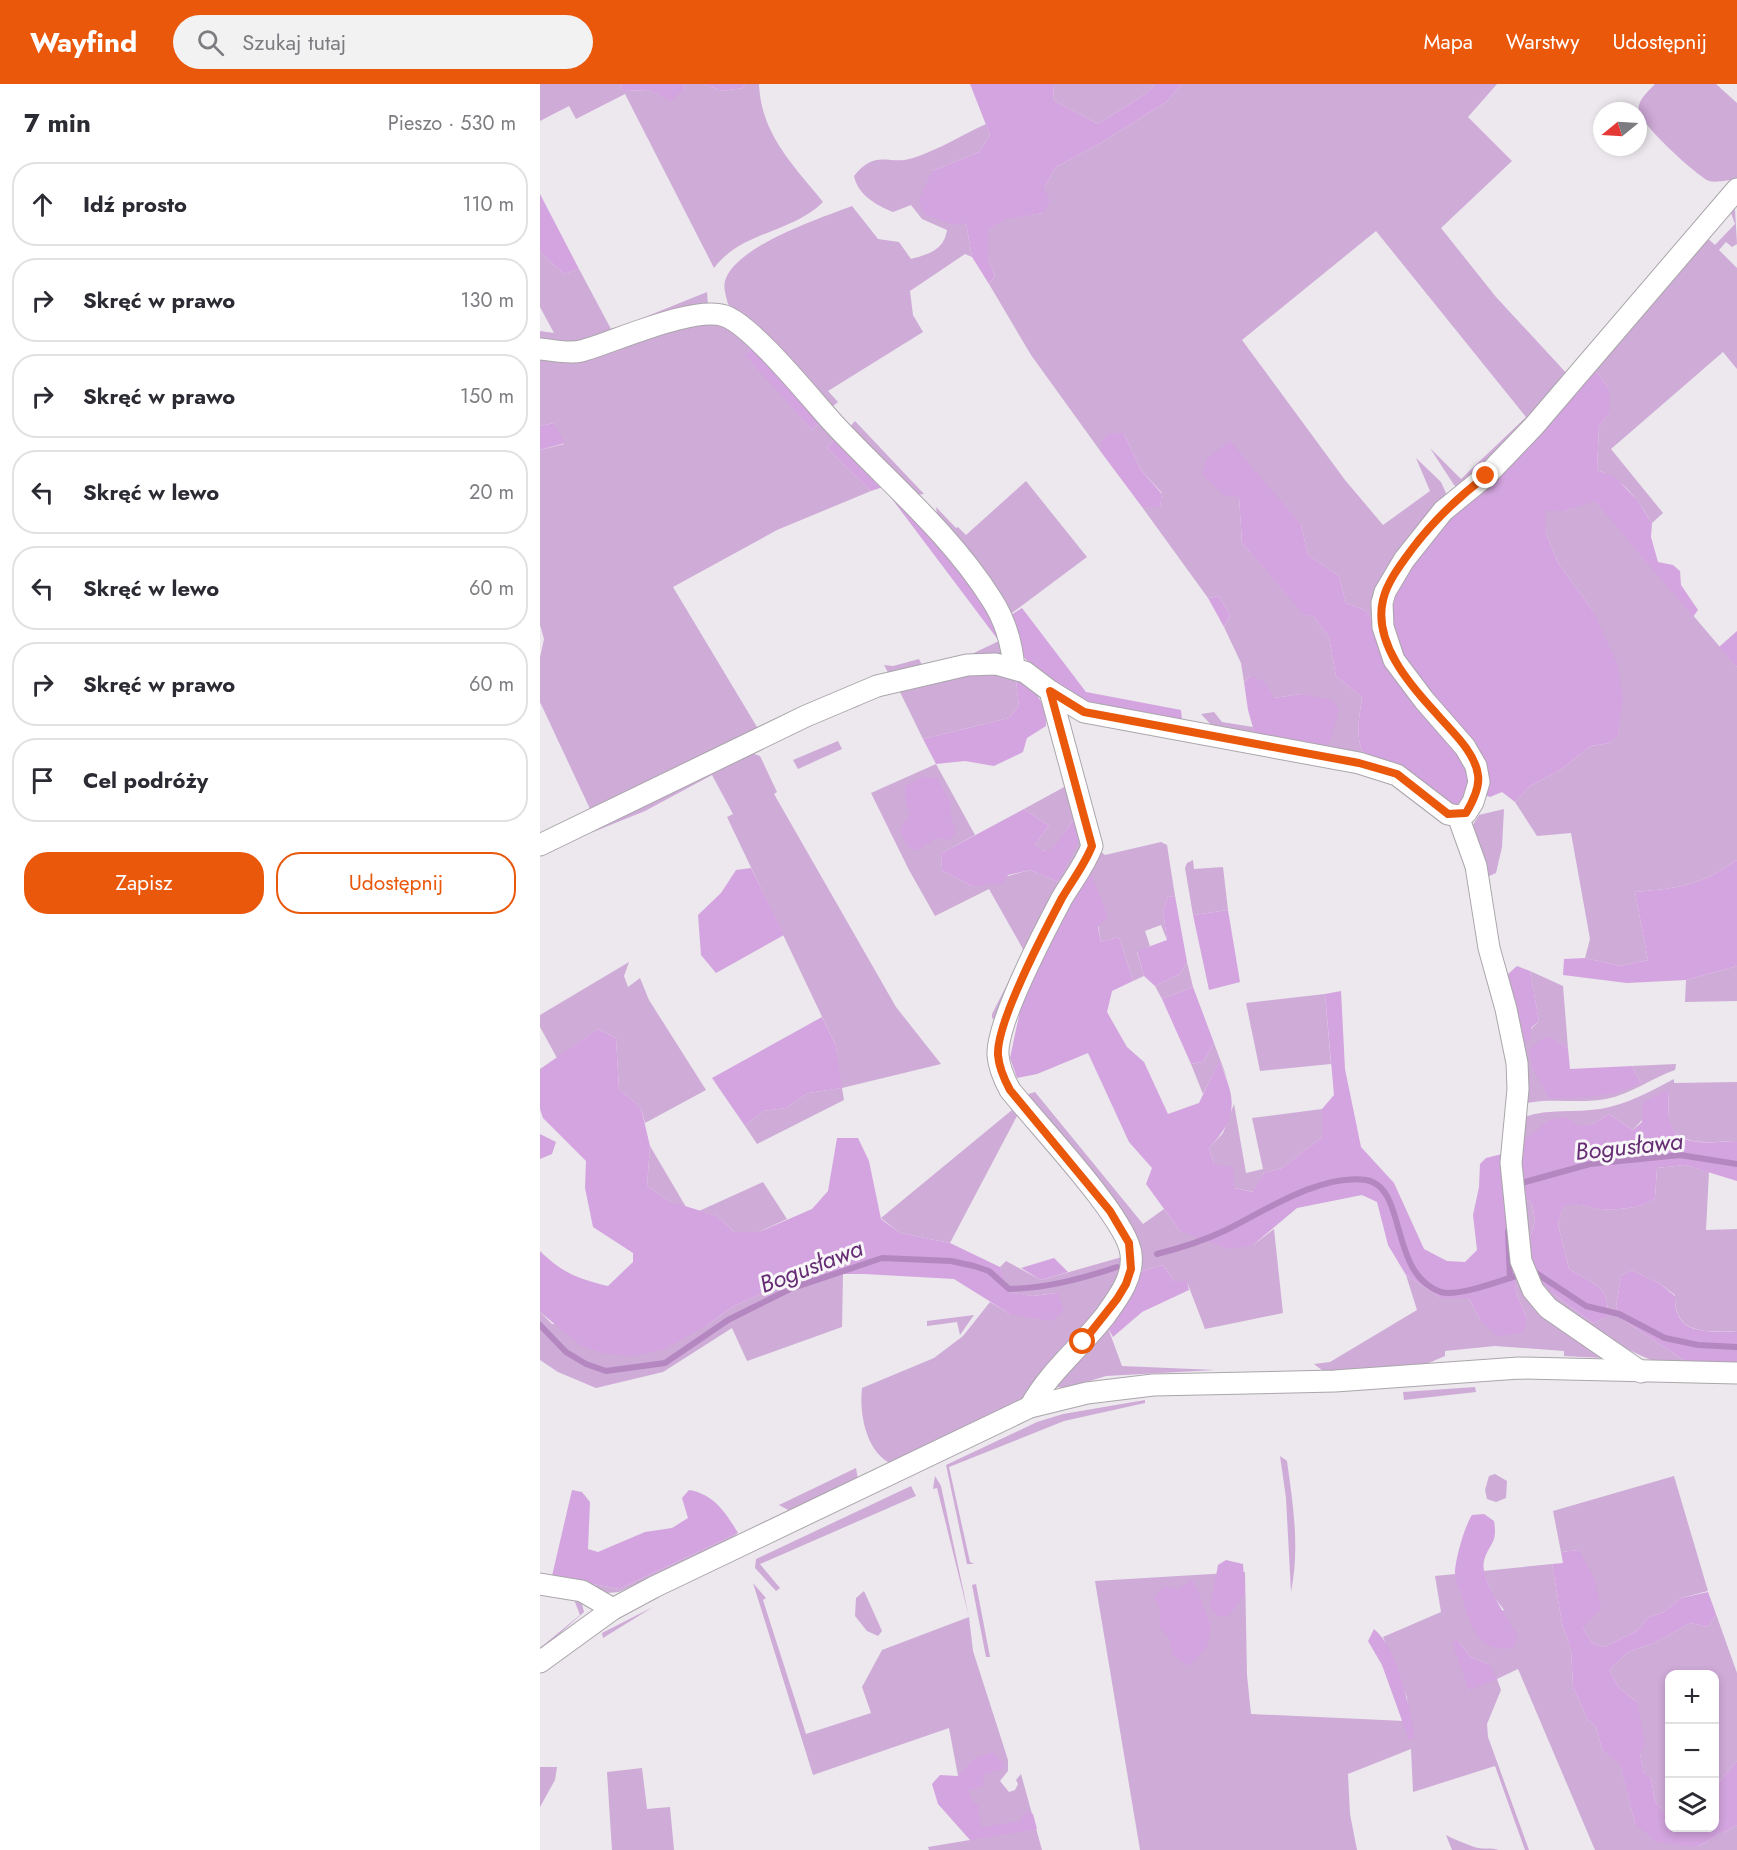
<!DOCTYPE html>
<html lang="pl">
<meta charset="utf-8">
<style>
body{margin:0;font-family:Jost,sans-serif;background:#f2f2f3;color:#2b2b33}
.controls{position:absolute;right:18px;bottom:18px;display:grid;overflow:hidden;border-radius:12px;box-shadow:0 3px 9px #0003}
.controls button{width:54px;height:54px;display:grid;place-items:center;padding:0;border:0;border-bottom:2px solid #e1e1e2;background:#fff;color:#2b2b33;font:30px sans-serif}
.compass{position:absolute;left:1053px;top:18px;width:54px;height:54px;border-radius:50%;background:#fff;box-shadow:0 3px 9px #0003;rotate:252deg}
.stop{position:absolute;width:18px;height:18px;margin:-14px;border:4px solid #ea580c;border-radius:50%;background:#fff}
.stop.end{background:#ea580c;border-color:#fff;box-shadow:0 2px 6px #0008}
.list{margin:0;padding:0;list-style:none}
h2{display:flex;justify-content:space-between;align-items:center;height:78px;margin:0;padding:0 24px;font-size:26px}
h2 small{font-size:20px;font-weight:400;color:#7c7c81}
.list li{display:grid;grid-template-columns:39px 1fr auto;gap:18px;align-items:center;box-sizing:border-box;height:84px;margin:0 12px 12px;padding:0 12px;border:2px solid #e1e1e2;border-radius:24px}
.list b{display:block;font-size:22px;white-space:nowrap}
.list em{font-size:20px;font-style:normal;color:#7c7c81}
.actions{display:flex;gap:12px;padding:18px 24px}
.actions a{flex:1;padding:14px 0;border:2px solid #ea580c;border-radius:24px;text-align:center;font-size:21px;color:#ea580c}
.actions .main{background:#ea580c;color:#fff}
.icon{flex:none;width:33px;height:33px;fill:none;stroke:currentColor;stroke-width:2;stroke-linecap:round;stroke-linejoin:round}
.map{position:relative;flex:none;width:1197px;height:1766px;overflow:hidden}
header{display:flex;align-items:center;gap:36px;box-sizing:border-box;height:84px;padding:0 30px;background:#ea580c;color:#fff}
header strong{font-size:28px}
nav{display:flex;gap:33px;margin-inline-start:auto;font-size:21px}
.search{width:420px;height:54px;background:#f2f2f3;display:flex;align-items:center;gap:15px;box-sizing:border-box;padding:0 21px;border-radius:33px;color:#7c7c81;font-size:22px}
main{display:flex}
aside{flex:1;background:#fff}
.map>svg:first-child{display:block}
</style>
<header>
<strong>Wayfind</strong>
<div class="search"><svg class="icon" aria-label="search" viewBox="0 0 24 24"><circle cx="10" cy="10" r="6"/><path d="M15 15l6 6"/></svg>Szukaj tutaj</div>
<nav><a>Mapa</a><a>Warstwy</a><a>Udostępnij</a></nav>
</header>
<main>
<aside>
<h2>7 min<small>Pieszo · 530 m</small></h2>
<ul class="list">
<li><svg class="icon" aria-label="ahead" viewBox="0 0 24 24"><path d="M12 20V5M6 11l6-6 6 6"/></svg><div><b>Idź prosto</b></div><em>110 m</em></li>
<li><svg class="icon" aria-label="right" viewBox="0 0 24 24"><path d="M7 20v-9h11M14 6l5 5-5 5"/></svg><div><b>Skręć w prawo</b></div><em>130 m</em></li>
<li><svg class="icon" aria-label="right" viewBox="0 0 24 24"><path d="M7 20v-9h11M14 6l5 5-5 5"/></svg><div><b>Skręć w prawo</b></div><em>150 m</em></li>
<li><svg class="icon" aria-label="left" viewBox="0 0 24 24"><path d="M17 20v-9H6M10 6l-5 5 5 5"/></svg><div><b>Skręć w lewo</b></div><em>20 m</em></li>
<li><svg class="icon" aria-label="left" viewBox="0 0 24 24"><path d="M17 20v-9H6M10 6l-5 5 5 5"/></svg><div><b>Skręć w lewo</b></div><em>60 m</em></li>
<li><svg class="icon" aria-label="right" viewBox="0 0 24 24"><path d="M7 20v-9h11M14 6l5 5-5 5"/></svg><div><b>Skręć w prawo</b></div><em>60 m</em></li>
<li><svg class="icon" aria-label="arrive" viewBox="0 0 24 24"><path d="M6 21V4h12l-3 4 3 4H6"/></svg><div><b>Cel podróży</b></div></li>
</ul>
<div class="actions"><a class="main">Zapisz</a><a>Udostępnij</a></div>
</aside>
<div class="map">
<svg width="1197" height="1766" viewBox="0 0 1197 1766">
<rect width="100%" height="100%" fill="#ece8ed"/>
<g fill="#cfabd8" fill-rule="evenodd">
<path d="M0 0H80L83 7 109 6 131 16 145 5 143 0H164L182 7 203 4 205 0H219C221 50 253 81 283 118 252 149 202 147 174 184L85 10 36 35 29 22 0 37Z"/>
<path d="M514 0H615L607 9 558 40 513 16Z"/>
<path d="M642 0H957L928 33 972 77 901 144 956 213 1030 293 920 404 914 401 890 364 921 395 986 333 836 147 702 256 805 396 843 441 890 407 876 374 901 398 906 409 841 552 825 526 806 519 799 492 768 471 761 441 699 413 702 459 764 530 773 532 789 553 796 592 822 613C819 635 814 657 827 676L784 664 761 610 734 614 710 592 704 598 701 579 684 543 690 531 679 512 668 514 602 423H620L622 409 601 386 584 350 561 357V368L491 271 449 200 455 192 448 175V146L466 134 503 129 504 104 516 83 559 60 626 18Z"/>
<path d="M1115 0H1176L1197 19V95C1189 96 1176 99 1169 97 1156 91 1101 41 1099 27 1097 16 1108 8 1115 0Z"/>
<path d="M446 40 450 51 439 68 392 87 426 139 432 173 425 170 370 207 373 231 383 248 288 307 298 318 287 327 188 220C186 212 183 204 185 197 195 162 281 134 312 122L338 155 359 158 371 175C389 170 404 166 407 146L382 135 371 121 353 128C336 121 318 111 314 92 336 64 350 82 373 74 398 66 422 51 446 40Z"/>
<path d="M1195 125 1197 160 1192 163 1186 158 1179 166 1197 184V285L1183 268 1071 365 1123 429 1112 439C1097 415 1085 396 1057 386L1059 342 1069 330V304L1052 283 1164 151 1175 161 1195 140 1191 129Z"/>
<path d="M0 168 24 190 39 185 71 245 81 242 38 260 0 258V247L14 249 0 223Z"/>
<path d="M167 208 168 221 106 241 100 235Z"/>
<path d="M160 238C184 238 196 247 212 263L206 270 272 346 283 336 297 352 287 364 331 407 237 446 133 503 220 648 9 749H0L51 727 0 618V573L4 555 0 541V366L24 360 14 339 0 342V271L40 273 69 269Z"/>
<path d="M315 337 384 410 369 412 306 347Z"/>
<path d="M486 397 547 473 468 532 398 439 396 423 416 444 418 443 426 451Z"/>
<path d="M1055 416 1197 583V776C1160 802 1139 804 1095 808L1108 876 1081 882 1045 874 1050 855 1031 749 997 752 975 718 990 702 1020 686 1051 662 1070 659 1078 651 1080 633 1053 527 1018 479 1005 447V427H1024Z"/>
<path d="M459 557 464 565 461 570 417 577Z"/>
<path d="M379 575 383 583 350 592 344 581 353 582Z"/>
<path d="M430 585 475 589 479 622 469 634 383 655 359 606 325 616C322 622 314 626 307 624L322 614Z"/>
<path d="M674 628 682 638 713 643 716 654 675 645 661 630Z"/>
<path d="M512 656 521 667 544 759 456 937 452 934V930L484 867 449 805 395 832 369 786 331 709 396 680 435 751 402 769 401 786 432 802 490 786 518 798 534 735 512 766 501 767 495 760 509 742 484 725 526 702Z"/>
<path d="M298 657 302 665 258 685 253 676Z"/>
<path d="M209 668 220 672 237 708 234 710 356 923 401 980 302 1004 304 1016 217 1060 205 1042 223 1027 246 1024 268 1009 301 1004 296 962 187 733 193 730 172 691 105 727 53 748 65 736Z"/>
<path d="M964 725 962 763 956 789 945 794 931 744 939 731Z"/>
<path d="M621 758 627 761 635 812 628 813 623 827 627 856 621 841 605 847 610 862 597 868 604 892 593 897 579 853 561 858 549 785 560 767 565 771Z"/>
<path d="M653 776 654 785 683 783 688 826 653 831 645 784 647 779Z"/>
<path d="M89 878 84 892 88 903 100 894 109 916 166 1006 105 1039 101 1024 79 1005 76 954 58 945 17 974 0 943V931Z"/>
<path d="M647 878 653 903 622 915 615 902 640 890Z"/>
<path d="M1197 882V917L1145 918 1146 896Z"/>
<path d="M990 887 1023 902 1028 964 1008 952 993 985 1101 999 1092 982 1136 980 1135 986C1112 994 1091 1010 1066 1015 1039 1020 1010 1013 982 1020L979 957 999 937Z"/>
<path d="M785 910 791 980 720 987 706 919Z"/>
<path d="M674 959 687 994 679 978 663 1010 651 980 663 978Z"/>
<path d="M1134 995V999L1197 998V1057C1175 1057 1139 1065 1130 1039 1127 1030 1129 1015 1129 1006L1093 1046 1069 1030 1053 1040 977 1062 981 1034C1008 1024 1033 1029 1060 1025 1086 1021 1111 1007 1134 995Z"/>
<path d="M495 1008 603 1140 624 1125 640 1147 713 1161 734 1145 743 1229 665 1245 647 1198 634 1197 623 1181 602 1187V1169L594 1147 485 1011Z"/>
<path d="M694 1020 706 1089 723 1085 712 1034 782 1025V1053L742 1084 724 1089 714 1108 694 1104 674 1080 669 1064 683 1049Z"/>
<path d="M472 1026 477 1032 410 1159 360 1149 341 1134Z"/>
<path d="M110 1062 146 1123 129 1117 107 1102Z"/>
<path d="M1145 1081 1169 1088 1166 1146 1197 1145V1248C1166 1247 1134 1252 1135 1211L1119 1199 1091 1186 1081 1192 1076 1223 1082 1235 1148 1279C1136 1279 1123 1279 1112 1276 1087 1268 1008 1220 994 1198 978 1171 981 1130 978 1099L983 1114 992 1119 995 1137 987 1164 990 1180 1016 1212 1053 1239 1067 1233C1071 1202 1053 1200 1029 1185L1018 1141 1023 1122C1037 1117 1045 1123 1060 1125 1076 1126 1103 1125 1115 1114L1117 1084Z"/>
<path d="M223 1098 247 1135 219 1148H194L177 1132 159 1127Z"/>
<path d="M582 1173 578 1200 480 1318 352 1380C326 1369 319 1329 322 1304L394 1274 423 1252 450 1218 470 1230 517 1209 492 1212 467 1208 460 1183 466 1177 501 1196Z"/>
<path d="M973 1181 1065 1272 1062 1274 1024 1272V1267L955 1262 905 1267V1272L884 1281 786 1289 774 1280 790 1278 877 1226 866 1191 901 1214H929L940 1236 987 1235 976 1208Z"/>
<path d="M265 1190H303L302 1243 207 1277 192 1244 123 1288 56 1304 18 1288 0 1276V1228L12 1240 166 1242 192 1223Z"/>
<path d="M434 1231 420 1251 417 1238 387 1242V1237Z"/>
<path d="M568 1244 582 1282 675 1286 566 1292 527 1304 516 1303V1299Z"/>
<path d="M935 1303 936 1308 864 1316 863 1308Z"/>
<path d="M605 1316V1319L524 1337 409 1383 430 1478 434 1480H427L406 1381 497 1338 523 1330Z"/>
<path d="M740 1372 747 1377C753 1421 760 1464 751 1508L746 1414Z"/>
<path d="M316 1384 318 1396 264 1422 248 1426 239 1421Z"/>
<path d="M955 1390 967 1397 966 1414 956 1418 947 1415 945 1406 949 1392Z"/>
<path d="M395 1392 401 1402 429 1533 433 1567 468 1676V1687L460 1697 469 1708 475 1706 478 1700 476 1696 481 1690 502 1766H389L388 1763 430 1756 409 1644 273 1691 213 1499 226 1514 223 1516 266 1650 331 1629 322 1603 342 1566 429 1533 397 1404 393 1405Z"/>
<path d="M1134 1392 1168 1507 1141 1514 1124 1528 1109 1533 1097 1547 1064 1563 1052 1559 1043 1544 1039 1466 1021 1468 1013 1427Z"/>
<path d="M371 1402 376 1412 220 1480 240 1504 236 1507 215 1484 216 1475Z"/>
<path d="M198 1449 191 1455 79 1508 67 1509 16 1497 12 1492 79 1505Z"/>
<path d="M1012 1480 1022 1539 1031 1566 1033 1603 1048 1636 1056 1642 1062 1666 1080 1679 1095 1739 1157 1763 1197 1741V1766H1055L978 1585 957 1595 961 1606 947 1640 948 1653 989 1766H985L955 1682 873 1708 871 1665 808 1690 810 1730 817 1766H600L555 1497 705 1488 707 1591 711 1630 864 1637 870 1656 867 1613 843 1553 901 1528 895 1492 915 1490 931 1539 964 1526 954 1513 943 1487ZM918 1557 931 1573 949 1580 929 1606Z"/>
<path d="M436 1500 450 1573H446L432 1501Z"/>
<path d="M324 1507 342 1547 338 1552 327 1547 315 1532 316 1514Z"/>
<path d="M33 1513 41 1516 44 1528 0 1567V1564L40 1531Z"/>
<path d="M113 1523 63 1554 62 1549Z"/>
<path d="M1176 1530 1197 1589V1677L1175 1703 1174 1590H1130V1728L1125 1729 1115 1717 1111 1694 1104 1691 1100 1670 1097 1618 1079 1604 1069 1586 1088 1568 1114 1559 1150 1539 1168 1543Z"/>
<path d="M0 1683H17L15 1696 0 1723Z"/>
<path d="M102 1684 107 1725 130 1723 134 1766H72L67 1688Z"/>
<path d="M906 1751C915 1756 925 1759 934 1763 942 1766 951 1763 959 1766H912Z"/>
</g>
<g fill="#d3a4df">
<path d="M80 0H143L145 5 131 17 109 6 83 7Z"/>
<path d="M164 0H205L203 4 182 7Z"/>
<path d="M430 0H514L513 16 558 40 607 9 615 0H642L626 18 559 60 516 83 504 104 510 117 503 129 466 135 448 146V175L455 192 449 200 432 173 426 139 413 141 384 130 379 116 392 87 439 68 450 51Z"/>
<path d="M0 110 39 185 24 190 0 168Z"/>
<path d="M212 263 283 336 272 346 205 271Z"/>
<path d="M1052 283 1069 304V330L1059 342 1057 386 1075 393 1097 416 1112 439 1111 453 1118 478 1133 481 1140 487 1141 501 1158 526 1153 533 1055 417 1024 427H1005V447L1018 479 1053 527 1077 579 1083 613 1078 652 1070 659 1051 662 1020 686 990 702 975 718 962 708 950 713 943 710 856 571 848 512 883 459Z"/>
<path d="M14 339 25 359 0 366V342Z"/>
<path d="M570 349 584 350 601 386 622 410 620 423H602L561 368V357Z"/>
<path d="M297 352 423 487 455 535 459 557 343 403 331 407 287 364Z"/>
<path d="M690 357 761 441 768 471 799 492 806 519 825 526 922 666 933 700 920 720 910 721 827 676C814 657 819 635 822 613L796 592 789 553 773 532 764 531 702 459 699 413 684 411 662 390 667 374Z"/>
<path d="M679 512 690 531 684 543 668 514Z"/>
<path d="M482 524 546 608 641 626 642 636 544 623 495 585 480 569 468 533Z"/>
<path d="M1197 547V583L1179 563Z"/>
<path d="M475 589C493 605 507 616 506 642L487 654 483 668 454 682 425 677 396 680 383 655 469 634 479 622Z"/>
<path d="M710 592 725 598 734 614 761 610 793 616 799 626 790 658 784 664 716 654 708 626 704 598Z"/>
<path d="M383 693 397 694 411 720V734L416 746 410 756 396 754 376 767 366 761 360 745 370 731 365 717V702Z"/>
<path d="M484 725 509 742 495 760 502 767 512 765 535 734 540 754 518 798 490 786 468 791 464 799 432 802 401 786 402 769Z"/>
<path d="M1197 776V882L1146 896 1087 899 1023 891 1024 875 1045 874 1081 882 1108 876 1095 808C1139 804 1160 802 1197 776Z"/>
<path d="M211 784 244 851 176 889 161 871 158 831 181 809 196 786Z"/>
<path d="M549 785 568 833 558 843 561 858 579 853 593 897 572 907 567 928 587 963 604 978 628 1030 659 1019 679 977C696 1015 699 1032 669 1064L674 1080 693 1083 694 1104 713 1108 724 1089 742 1084 782 1053V1025L794 1011 785 910 801 907 805 985 821 1063 854 1099 884 1165 907 1177 925 1178 937 1166 933 1131 939 1103 940 1080 946 1074 966 1069 976 1208 987 1235 983 1249 957 1252 940 1236 929 1214H901L866 1191 848 1161 837 1118 822 1111 757 1124 713 1161 688 1165 640 1147 606 1100 612 1084 589 1058 548 969 497 990 477 994 470 974 484 908Z"/>
<path d="M635 812 647 878 640 890 615 902 604 892 597 867 627 856 623 827 628 813Z"/>
<path d="M688 826 700 898 669 906 653 831Z"/>
<path d="M977 882 990 887 999 937 991 944V954L985 958 979 957 966 900 967 891Z"/>
<path d="M653 903 674 959 663 978 651 980 622 915Z"/>
<path d="M282 933 296 962 302 1004 268 1009 246 1024 223 1027 205 1042 172 994Z"/>
<path d="M58 945 76 954 79 1005 101 1024 110 1062 107 1102 129 1117 177 1132 194 1148H219L272 1125 288 1107 297 1054H318L329 1077 341 1135 360 1149 410 1159 460 1183 468 1208 492 1212 518 1209 524 1227 512 1237 470 1230 414 1195 324 1190H265L192 1223 166 1242 122 1266 93 1272 63 1269 40 1261 0 1228V1167C22 1189 39 1195 68 1202L93 1178V1169L53 1143 45 1104 46 1077 3 1034 0 1025V985Z"/>
<path d="M1009 952 1028 964 1030 985 1092 982 1101 999C1068 1014 1045 1014 1009 1014L993 985 989 967 998 957Z"/>
<path d="M1129 1005C1129 1015 1127 1029 1130 1038 1138 1066 1175 1057 1197 1057V1097L1145 1081 1117 1084 1115 1114C1103 1125 1076 1126 1060 1125 1045 1123 1037 1117 1023 1123L1018 1141 1029 1185C1053 1200 1071 1202 1067 1233L1053 1239 1016 1212 999 1194 987 1164 995 1137 992 1119 983 1114 977 1062 1008 1037 1025 1033 1040 1042 1053 1040 1069 1030 1093 1046 1102 1038V1019Z"/>
<path d="M0 1050 16 1058 12 1070 0 1075Z"/>
<path d="M514 1174 528 1188 501 1196 481 1184Z"/>
<path d="M623 1181 634 1197H647L649 1206 602 1228 573 1253 568 1244 602 1187Z"/>
<path d="M1091 1186 1119 1199 1135 1212C1134 1252 1166 1247 1197 1248V1280L1148 1279 1082 1235 1076 1223 1081 1192Z"/>
<path d="M32 1406 42 1408 50 1418 48 1465 58 1468 105 1448 132 1444 148 1434 142 1414 149 1406C174 1410 186 1429 198 1449L79 1505 12 1492Z"/>
<path d="M944 1430 954 1437C958 1460 949 1459 944 1477 939 1494 969 1536 978 1553L973 1564C937 1569 932 1544 923 1516 921 1507 915 1497 915 1489 915 1476 925 1441 932 1431Z"/>
<path d="M1039 1466 1055 1496 1061 1524 1043 1544 1052 1559 1064 1563 1097 1547 1109 1533 1124 1528 1141 1514 1168 1508 1176 1530 1168 1543 1150 1539 1114 1559 1088 1568 1069 1586 1079 1604 1097 1618 1105 1659 1100 1670 1104 1690 1111 1694 1115 1717 1125 1729 1129 1728 1130 1744H1174L1175 1703 1197 1677V1741L1157 1763 1116 1758 1095 1739 1080 1680 1062 1666 1056 1642 1048 1636 1033 1603 1031 1566 1022 1539 1012 1480 1023 1479 1021 1468Z"/>
<path d="M686 1476 703 1480 705 1509 689 1532H678L670 1524 678 1481Z"/>
<path d="M652 1496C662 1511 662 1525 671 1541L667 1563 649 1582 633 1571 629 1554 620 1543V1525L614 1513 624 1503 638 1505Z"/>
<path d="M834 1545C858 1565 869 1622 875 1653L869 1656 842 1581 828 1557Z"/>
<path d="M918 1557 931 1573 949 1580 957 1595 929 1606 912 1558Z"/>
<path d="M453 1668 464 1680 463 1685 444 1690 443 1702 428 1706 432 1717 438 1721 441 1743 481 1737 482 1731 487 1728 493 1730 497 1745 430 1756 398 1720 392 1700 400 1691 418 1692 435 1674Z"/>
</g>
<g fill="none" stroke-linecap="round" stroke-linejoin="round">
<g stroke="#b487c0" stroke-width="6">
<path d="M985 1098 1050 1080 1140 1071 1197 1080"/>
<path d="M968 1147 970 1194"/>
<path d="M617 1170C641 1164 663 1157 686 1146 724 1127 782 1089 826 1096 868 1103 848 1190 901 1208 918 1213 959 1197 976 1192"/>
<path d="M993 1187 1046 1222 1079 1230 1125 1254 1158 1261 1197 1263"/>
<path d="M0 1241 26 1268 46 1280 66 1287 125 1279 188 1236 250 1205 342 1174 411 1177 434 1182 449 1187 469 1205C507 1204 541 1195 577 1183"/>
</g>
<defs>
<g id="minor">
<path d="M0 265C13 266 29 270 41 267 74 258 154 221 185 232 213 242 272 316 294 340 348 398 410 449 452 516 465 536 472 561 474 584"/>
<path d="M510 607 544 628 819 679 857 691 908 730 918 732 936 782 949 864 966 925 977 979 978 1005 971 1079 981 1177 993 1206 1008 1224 1101 1288"/>
<path d="M918 732 926 729 933 718 939 698 936 682 925 663 884 616 854 576 843 543 842 519 845 508 864 476 903 427 946 392 994 342 1197 105"/>
<path d="M0 761 266 632 337 602 427 581 456 580 485 588 510 607 552 762C545 781 532 797 522 814 505 846 456 939 458 971 459 984 464 995 470 1006 496 1039 588 1135 591 1170 594 1193 578 1214 565 1232 540 1264 509 1288 490 1323"/>
<path d="M0 1500 42 1507 73 1525"/>
<path d="M0 1578 73 1525 114 1503 490 1323 547 1309 613 1301 795 1297 979 1284 1197 1289"/>
</g>
</defs>
<use href="#minor" stroke="#aaa6ab" stroke-width="23"/>
<use href="#minor" stroke="#fff" stroke-width="21"/>
</g>
<g fill="none" stroke-linecap="round" stroke-linejoin="round">
<path stroke="#ea580c" stroke-width="8" d="M543 1258 577 1215 586 1200 591 1185 589 1159 570 1127 470 1006C464 995 459 984 458 971 456 939 505 846 522 814 532 797 545 780 552 762L510 607 544 628 819 679 857 690 908 730 926 729C932 719 940 704 938 691 935 667 910 646 895 628 869 600 833 558 843 516 847 498 861 480 872 465 894 436 917 414 946 392"/>
</g>
<g text-anchor="middle" dominant-baseline="central" stroke-width="6" stroke-linejoin="round" paint-order="stroke">
<g font-size="24" font-style="italic" fill="#652d73" stroke="#f9f6fa">
<text transform="translate(1089 1062) rotate(-6)">Bogusława</text>
<text transform="translate(271 1182) rotate(-21)">Bogusława</text>
</g>
</g>
</svg>
<div class="controls">
<button>+</button>
<button>−</button>
<button><svg class="icon" aria-label="layers" viewBox="0 0 24 24"><path d="M12 4l9 5-9 5-9-5zM3 14l9 5 9-5"/></svg></button>
</div>
<svg class="compass" viewBox="-18 -18 36 36"><path d="M0-13l5 13h-10z" fill="#e53935"/><path d="M0 13l5-13h-10z" fill="#7c7c81"/></svg>
<div class="stop" style="left:543px;top:1258px"></div>
<div class="stop end" style="left:946px;top:392px"></div>
</div>
</main>
